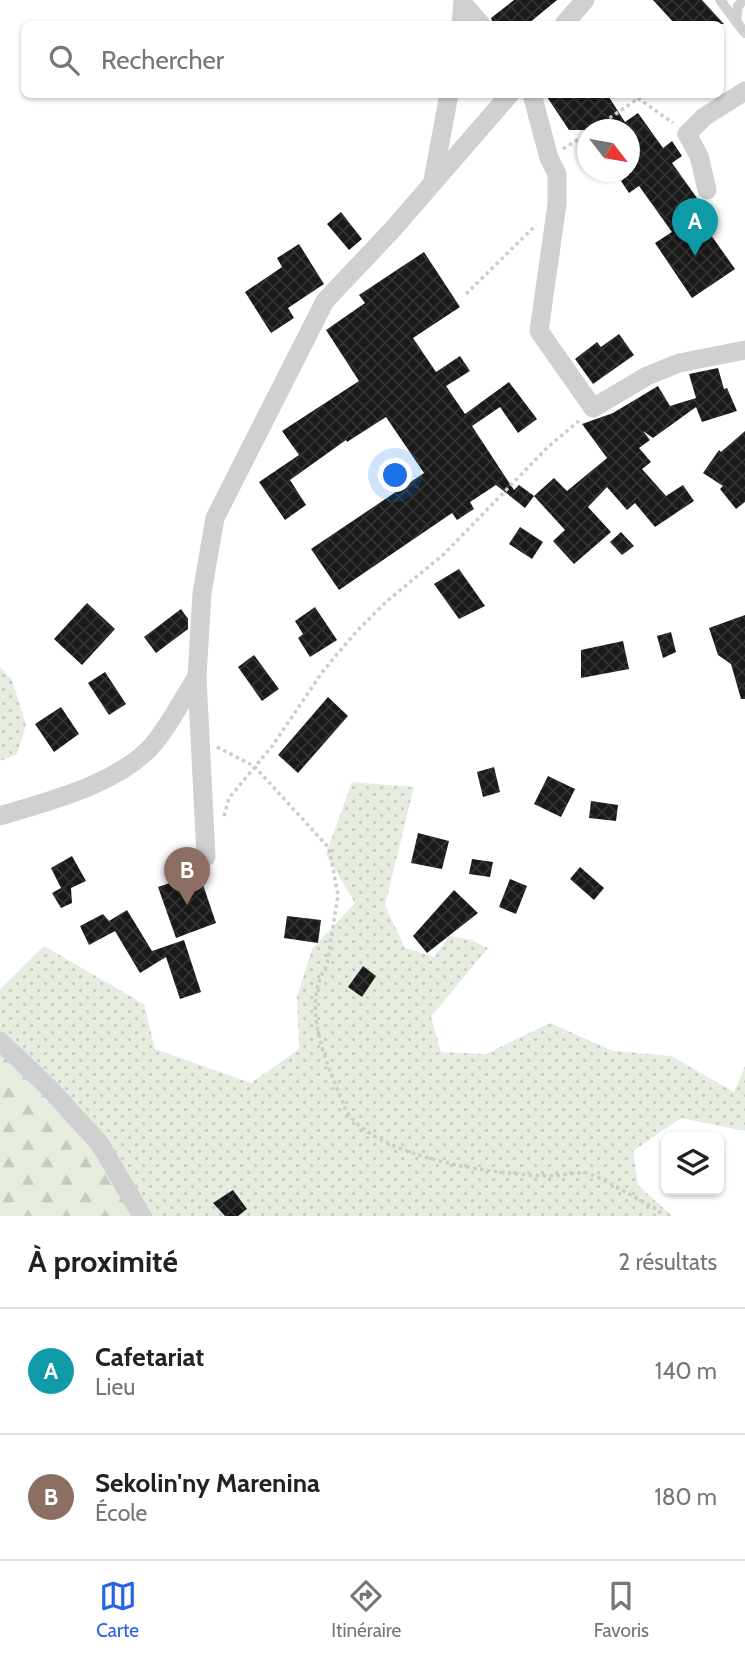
<!DOCTYPE html>
<html lang="fr">
<meta charset="utf-8">
<style>
body{margin:0;font-family:Cabin,sans-serif;background:#f2f2f2;color:#222}
.controls{position:absolute;right:21px;bottom:21px;display:grid;overflow:hidden;border-radius:10px;box-shadow:0 2px 5px #0004}
.controls button{width:63px;height:63px;display:grid;place-items:center;padding:0;border:0;border-bottom:2px solid #e0e0e0;background:#fff;color:#222;font:35px sans-serif}
.compass{position:absolute;left:577px;top:119px;width:63px;height:63px;border-radius:50%;background:#fff;box-shadow:0 2px 5px #0004;rotate:121deg}
.you{position:absolute;left:396px;top:476px;width:24px;height:24px;margin:-18px;border:5px solid #fff;border-radius:50%;background:#1a73e8;box-shadow:0 0 0 10px #1a73e833}
.badge{display:grid;place-items:center;width:46px;height:46px;border-radius:50%;background:#2563eb;color:#fff;font-size:23px;font-weight:700}
.pin{position:absolute;translate:-50% -58px;filter:drop-shadow(0 2px 4px #0008)}
.pin::after{content:'';position:absolute;top:37px;width:24px;height:21px;background:inherit;clip-path:polygon(0 0,100% 0,50% 100%)}
.list{margin:0;padding:0;list-style:none}
h2{display:flex;justify-content:space-between;align-items:center;height:91px;margin:0;padding:0 28px;font-size:30px}
h2 small{font-size:23px;font-weight:400;color:#767676}
.list li{display:grid;grid-template-columns:46px 1fr auto;gap:21px;align-items:center;box-sizing:border-box;height:126px;padding:0 28px;border-top:2px solid #e0e0e0}
.list b{display:block;font-size:26px;white-space:nowrap}
.list p{margin:0;font-size:23px;white-space:nowrap;color:#767676}
.list em{font-size:23px;font-style:normal;color:#767676}
.icon{flex:none;width:38px;height:38px;fill:none;stroke:currentColor;stroke-width:2;stroke-linecap:round;stroke-linejoin:round}
.map{position:relative;flex:none;width:745px;height:1216px;overflow:hidden}
.search{position:absolute;background:#fff;box-shadow:0 2px 5px #0004;left:21px;right:21px;top:21px;height:77px;display:flex;align-items:center;gap:18px;box-sizing:border-box;padding:0 24px;border-radius:10px;color:#767676;font-size:26px}
.sheet{height:343px;background:#fff}
nav{display:flex;justify-content:space-around;align-items:center;box-sizing:border-box;height:98px;border-top:2px solid #e0e0e0;background:#fff;font-size:19px;color:#767676}
nav a{display:grid;justify-items:center;gap:4px}
nav .on{color:#2563eb}
.map>svg:first-child{display:block}
</style>
<div class="map">
<svg width="745" height="1216" viewBox="0 0 745 1216">
<defs>
<pattern id="grass-dots" width="8" height="8" patternUnits="userSpaceOnUse" patternTransform="scale(1.75)"><rect width="8" height="8" fill="#e6ecdf"/><path d="M2 2h.1M6 6h.1" fill="none" stroke="#c6cbc0" stroke-width="1.8" stroke-linecap="round"/></pattern>
<pattern id="forest-firs" width="22" height="20" patternUnits="userSpaceOnUse" patternTransform="scale(1.75)"><rect width="22" height="20" fill="#e6ecdf"/><path d="M5 1l3.5 6h-7zM16 11l3.5 6h-7z" fill="#c6cbc0"/></pattern>
<pattern id="building-cross-hatch" width="8" height="8" patternUnits="userSpaceOnUse" patternTransform="scale(1.75)"><rect width="8" height="8" fill="#1a1a1a"/><path d="M0 0l8 8M0 8l8-8" fill="none" stroke="#333"/></pattern>
</defs>
<rect width="100%" height="100%" fill="#fff"/>
<g fill="url(#grass-dots)">
<path d="M0 667 12 680 26 725 17 754 0 761Z"/>
<path d="M352 782 414 787 385 905 405 948 434 957 449 936 469 939 488 948 431 1017 441 1052 486 1054 550 1023 613 1051 671 1056 734 1092 745 1066V1131L681 1118 633 1151 638 1185 672 1216H142L0 1041V989L44 946 144 1004 155 1049 251 1083 299 1049 297 997 312 949 355 903 326 854Z"/>
</g>
<path fill="url(#forest-firs)" d="M0 1047 49 1086 141 1216H0Z"/>
<g fill="url(#building-cross-hatch)">
<path d="M514 0H557L528 24H493L491 18Z"/>
<path d="M653 0H702L724 24H675Z"/>
<path d="M545 94H607L625 122 638 113 663 148 672 141 682 156 672 163 697 198 689 204 735 269 692 298 655 243 672 232 639 186 629 193 621 181 629 175V130H569Z"/>
<path d="M341 212 362 239 349 250 327 224Z"/>
<path d="M299 244 324 284 288 308 294 318 271 333 245 292 282 267 277 258Z"/>
<path d="M424 252 460 307 413 338 436 372 460 356 470 371 446 386 465 414 509 382 537 419 518 433 500 407 472 426 514 490 519 485 534 496 525 508 496 485 470 502 474 509 457 520 452 513 339 590 311 549 424 473 386 417 347 442 346 440 290 480 306 505 285 520 259 482 299 455 282 431 359 381 326 330 365 303 359 295Z"/>
<path d="M619 334 634 355 593 384 575 359 597 342 601 347Z"/>
<path d="M718 368 724 389 727 388 737 411 702 422 696 407 653 438 643 431 650 440 639 448 651 462 642 469 666 496 683 485 694 501 655 527 635 503 627 510 607 487 588 507 611 532 574 564 553 541 565 530 534 496 554 478 567 491 607 458 582 424 613 413 658 386 670 406 696 398 689 374Z"/>
<path d="M745 431V502L736 509 720 489 723 486 703 473 719 450 721 452Z"/>
<path d="M520 527 543 542 532 559 509 544Z"/>
<path d="M621 532 634 546 622 555 610 542Z"/>
<path d="M459 569 485 606 459 619 434 584Z"/>
<path d="M87 603 115 629 82 665 54 639Z"/>
<path d="M315 607 337 640 310 657 298 638 303 634 295 621Z"/>
<path d="M181 609 188 619V629L156 653 144 637Z"/>
<path d="M745 615V699H741L731 664 718 655 709 628Z"/>
<path d="M671 632 676 652 663 658 657 636Z"/>
<path d="M623 641 629 669 581 678V650Z"/>
<path d="M254 655 279 689 262 701 238 667Z"/>
<path d="M105 672 126 704 109 715 88 683Z"/>
<path d="M328 697 348 716 298 773 278 755Z"/>
<path d="M61 707 79 734 54 752 35 724Z"/>
<path d="M494 767 500 792 483 797 477 772Z"/>
<path d="M548 776 575 789 561 817 534 804Z"/>
<path d="M591 801 618 805 616 821 589 818Z"/>
<path d="M418 833 449 841 442 869 411 863Z"/>
<path d="M72 856 86 881 71 888 72 903 61 908 52 893 61 888 51 868Z"/>
<path d="M472 859 493 862 490 877 469 874Z"/>
<path d="M580 867 604 888 594 900 570 879Z"/>
<path d="M199 873 216 923 176 938 158 887Z"/>
<path d="M510 879 527 886 516 914 499 907Z"/>
<path d="M454 890 478 913 427 953 413 936Z"/>
<path d="M127 910 152 951 184 940 201 992 180 999 166 957 140 973 115 931 89 945 80 926 103 914 109 921Z"/>
<path d="M287 916 321 920 318 943 284 938Z"/>
<path d="M363 966 376 976 362 997 348 987Z"/>
<path d="M233 1190 247 1209 238 1216H225L213 1203Z"/>
</g>
<g fill="none" stroke-linecap="round" stroke-linejoin="round">
<g stroke="#cdcdcd" stroke-width="3.5" stroke-dasharray="3.5 3.5" stroke-linecap="butt">
<path d="M632 94 673 123"/>
<path d="M592 130 636 100"/>
<path d="M563 149 588 133"/>
<path d="M466 294 536 225"/>
<path d="M217 747 254 766 329 848 338 895 327 965C298 1009 330 1068 346 1111 377 1158 495 1175 549 1176 561 1176 574 1172 587 1173 595 1174 646 1204 658 1210L663 1216"/>
<path d="M224 816 229 798 273 745 323 671 356 632 387 601 444 554 547 448 581 419"/>
</g>
<g stroke="#d0d0d0" stroke-width="10">
<path d="M720 0 745 33"/>
<path d="M736 22 738 6 743 0"/>
</g>
<g stroke="#d0d0d0" stroke-width="19">
<path d="M465 6 481 24"/>
<path d="M461 24 463 0"/>
<path d="M564 24 585 0"/>
<path d="M532 94 549 158 557 174V204L539 331 593 408 647 376 679 363 745 350"/>
<path d="M433 180 449 94"/>
<path d="M707 190 699 156 687 134 704 117 745 91"/>
<path d="M0 816C49 801 123 783 156 741 171 722 183 698 197 677"/>
<path d="M206 857 197 677 202 593 215 518 325 301 393 229 510 94"/>
<path d="M0 1041 50 1089 100 1144 142 1216"/>
</g>
</g>
</svg>
<div class="controls">
<button><svg class="icon" aria-label="layers" viewBox="0 0 24 24"><path d="M12 4l9 5-9 5-9-5zM3 14l9 5 9-5"/></svg></button>
</div>
<svg class="compass" viewBox="-18 -18 36 36"><path d="M0-13l5 13h-10z" fill="#e53935"/><path d="M0 13l5-13h-10z" fill="#767676"/></svg>
<div class="you"></div>
<div class="pin badge" style="left:695px;top:256px;background:#0f9aa8">A</div>
<div class="pin badge" style="left:187px;top:905px;background:#8d6e63">B</div>
<div class="search"><svg class="icon" aria-label="search" viewBox="0 0 24 24"><circle cx="10" cy="10" r="6"/><path d="M15 15l6 6"/></svg>Rechercher</div>
</div>
<section class="sheet">
<h2>À proximité<small>2 résultats</small></h2>
<ul class="list">
<li><span class="badge" style="background:#0f9aa8">A</span><div><b>Cafetariat</b><p>Lieu</p></div><em>140 m</em></li>
<li><span class="badge" style="background:#8d6e63">B</span><div><b>Sekolin'ny Marenina</b><p>École</p></div><em>180 m</em></li>
</ul>
</section>
<nav>
<a class="on"><svg class="icon" aria-label="map" viewBox="0 0 24 24"><path d="M3 6l6-2 6 2 6-2v14l-6 2-6-2-6 2zM9 4v14M15 6v14"/></svg>Carte</a>
<a><svg class="icon" aria-label="directions" viewBox="0 0 24 24"><path d="M12 3l9 9-9 9-9-9zM9 14v-3h6M13 9l2 2-2 2"/></svg>Itinéraire</a>
<a><svg class="icon" aria-label="saved" viewBox="0 0 24 24"><path d="M7 4h10v16l-5-4-5 4z"/></svg>Favoris</a>
</nav>
